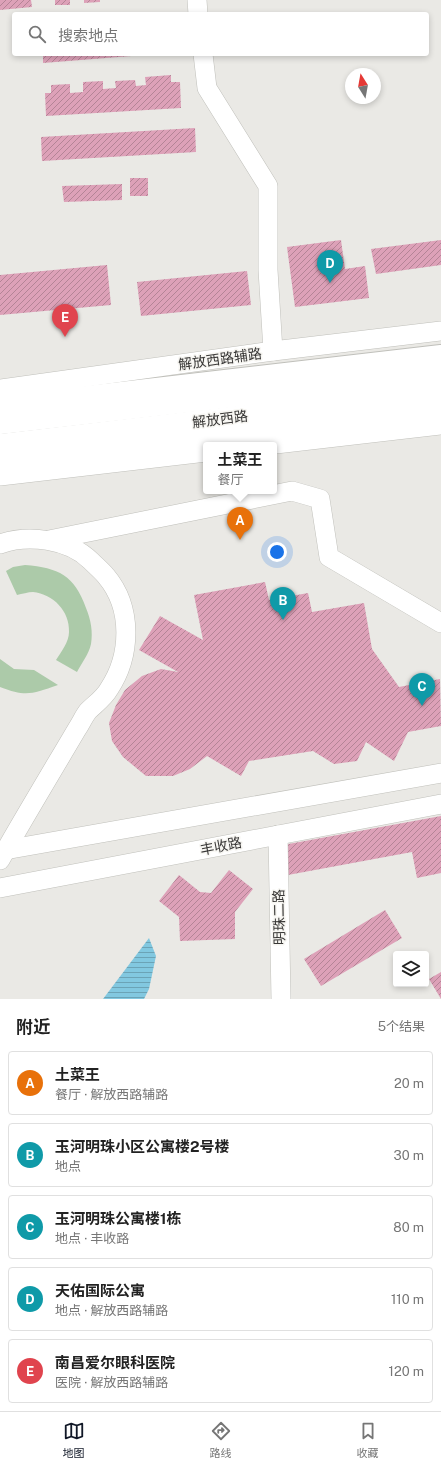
<!DOCTYPE html>
<html lang="zh">
<meta charset="utf-8">
<style>
body{margin:0;font-family:"Public Sans","Noto Sans SC",sans-serif;background:#f2f2f2;color:#222}
.controls{position:absolute;right:12px;bottom:12px;display:grid;overflow:hidden;border-radius:4px;box-shadow:0 2px 6px #0003}
.controls button{width:36px;height:36px;display:grid;place-items:center;padding:0;border:0;border-bottom:1px solid #e0e0e0;background:#fff;color:#222;font:20px sans-serif}
.compass{position:absolute;left:345px;top:68px;width:36px;height:36px;border-radius:50%;background:#fff;box-shadow:0 2px 6px #0003;rotate:349deg}
.you{position:absolute;left:277px;top:552px;width:14px;height:14px;margin:-10px;border:3px solid #fff;border-radius:50%;background:#1a73e8;box-shadow:0 0 0 6px #1a73e833}
.badge{display:grid;place-items:center;width:26px;height:26px;border-radius:50%;background:#111827;color:#fff;font-size:13px;font-weight:700}
.pin{position:absolute;translate:-50% -33px;filter:drop-shadow(0 1px 2px #0008)}
.pin::after{content:'';position:absolute;top:21px;width:14px;height:12px;background:inherit;clip-path:polygon(0 0,100% 0,50% 100%)}
.popup{position:absolute;left:203px;top:442px;width:74px;height:52px;box-sizing:border-box;display:grid;place-content:center;border-radius:4px;background:#fff;filter:drop-shadow(0 1px 3px #0005);font-size:13px;white-space:nowrap;color:#767676}
.popup b{font-size:15px;color:#222}
.popup::after{content:'';position:absolute;left:50%;top:100%;margin-left:-8px;border:8px solid transparent;border-top-color:#fff}
.list{margin:0;padding:0;list-style:none}
h2{display:flex;justify-content:space-between;align-items:center;height:52px;margin:0;padding:0 16px;font-size:17px}
h2 small{font-size:13px;font-weight:400;color:#767676}
.list li{display:grid;grid-template-columns:26px 1fr auto;gap:12px;align-items:center;box-sizing:border-box;height:64px;margin:0 8px 8px;padding:0 8px;border:1px solid #e0e0e0;border-radius:4px}
.list b{display:block;font-size:15px;white-space:nowrap}
.list p{margin:0;font-size:13px;white-space:nowrap;color:#767676}
.list em{font-size:13px;font-style:normal;color:#767676}
.icon{flex:none;width:22px;height:22px;fill:none;stroke:currentColor;stroke-width:2;stroke-linecap:round;stroke-linejoin:round}
.map{position:relative;flex:none;width:441px;height:999px;overflow:hidden}
.search{position:absolute;background:#fff;box-shadow:0 2px 6px #0003;left:12px;right:12px;top:12px;height:44px;display:flex;align-items:center;gap:10px;box-sizing:border-box;padding:0 14px;border-radius:4px;color:#767676;font-size:15px}
.sheet{height:412px;background:#fff}
nav{display:flex;justify-content:space-around;align-items:center;box-sizing:border-box;height:56px;border-top:1px solid #e0e0e0;background:#fff;font-size:11px;color:#767676}
nav a{display:grid;justify-items:center;gap:2px}
nav .on{color:#111827}
.map>svg:first-child{display:block}
</style>
<div class="map">
<svg width="441" height="999" viewBox="0 0 441 999">
<defs>
<pattern id="water-rules" width="6" height="5" patternUnits="userSpaceOnUse"><rect width="6" height="5" fill="#82c8e0"/><path d="M0 2.5h6" fill="none" stroke="#6ba3b6"/></pattern>
<pattern id="building-hatch" width="6" height="6" patternUnits="userSpaceOnUse"><rect width="6" height="6" fill="#dda1b8"/><path d="M-1 1l2-2M0 6l6-6M5 7l2-2" fill="none" stroke="#b48496"/></pattern>
</defs>
<rect width="100%" height="100%" fill="#eae9e5"/>
<g fill="#accaa9">
<path d="M25 565C59 568 74 575 86 608 91 620 93 632 91 644 89 654 81 664 77 672L56 660C61 652 69 642 69 632 70 611 53 594 33 592 28 592 22 594 17 595L6 571 13 567Z"/>
<path d="M0 659 14 669 34 670 58 685C32 694 26 697 0 687Z"/>
</g>
<path fill="url(#water-rules)" d="M149 938 156 956 149 989 144 999H103Z"/>
<g fill="url(#building-hatch)">
<path d="M0 0H31L32 7 0 10Z"/>
<rect x="55" y="0" width="15" height="5"/>
<path d="M84 0H100V2L84 3Z"/>
<path d="M43 54H143L144 55 43 63Z"/>
<path d="M171 75V82H180L181 108 46 116 45 93H51V85L70 84V93L83 92V82L103 81V89L116 88 115 81 135 80 136 86 146 85 145 77Z"/>
<path d="M195 128 196 152 42 161 41 137Z"/>
<rect x="130" y="178" width="18" height="18"/>
<path d="M122 184V200L64 202 62 186Z"/>
<path d="M341 240 345 269 365 266 369 298 295 307 287 247Z"/>
<path d="M441 240V265L376 274 371 249Z"/>
<path d="M107 265 111 305 0 315V275Z"/>
<path d="M247 271 251 305 141 316 137 282Z"/>
<path d="M265 582 269 600 308 593 312 612 364 603 372 649 399 687 440 679 441 726 408 732 394 761 366 742 357 761 334 764 313 751 249 761 241 776 207 756 190 769 173 776H146L123 757 112 741 109 723 116 705 125 690 142 676 161 669 178 672 139 650 160 616 203 640 194 595Z"/>
<path d="M441 816V873L417 878 412 852 288 875 283 845Z"/>
<path d="M229 870 253 889 235 912V939L180 941 179 917 159 901 179 875 200 892 211 893Z"/>
<path d="M385 910 402 938 321 986 304 959Z"/>
<path d="M441 972V999L429 979Z"/>
</g>
<g fill="none" stroke-linecap="round" stroke-linejoin="round">
<defs>
<g id="minor">
<path d="M197 0 198 14"/>
<path d="M203 54 207 88 268 186V270L273 351"/>
<path d="M0 389 273 351 441 331"/>
<path d="M267 445 441 425"/>
<path d="M0 476 206 452"/>
<path d="M49 540 292 491 320 499 329 557 441 623"/>
<path d="M0 544C28 534 69 539 91 561 96 566 102 571 106 576 133 608 131 656 109 689 104 698 95 704 88 711 84 716 81 723 77 729 51 773 25 816 0 860"/>
<path d="M278 835 281 999"/>
<path d="M5 850 441 773"/>
<path d="M0 888 441 804"/>
</g>
<g id="major">
<path d="M0 407 441 356"/>
<path d="M0 423 441 372"/>
<path d="M0 445 441 393"/>
<path d="M0 463 441 409"/>
</g>
</defs>
<use href="#minor" stroke="#c0c0bb" stroke-width="20"/>
<use href="#major" stroke="#c0c0bb" stroke-width="24"/>
<use href="#minor" stroke="#fff" stroke-width="19"/>
<use href="#major" stroke="#fff" stroke-width="22"/>
</g>
<g text-anchor="middle" dominant-baseline="central" stroke-width="3" stroke-linejoin="round" paint-order="stroke">
<g font-size="14" fill="#383736" stroke="#f7f6f2">
<text transform="translate(220 359) rotate(-8)">解放西路辅路</text>
<text transform="translate(220 419) rotate(-7)">解放西路</text>
<text transform="translate(221 846) rotate(-11)">丰收路</text>
<text transform="translate(279 917) rotate(-91)">明珠二路</text>
</g>
</g>
</svg>
<div class="controls">
<button><svg class="icon" aria-label="layers" viewBox="0 0 24 24"><path d="M12 4l9 5-9 5-9-5zM3 14l9 5 9-5"/></svg></button>
</div>
<svg class="compass" viewBox="-18 -18 36 36"><path d="M0-13l5 13h-10z" fill="#e53935"/><path d="M0 13l5-13h-10z" fill="#767676"/></svg>
<div class="you"></div>
<div class="pin badge" style="left:240px;top:540px;background:#e8710a">A</div>
<div class="popup"><b>土菜王</b>餐厅</div>
<div class="pin badge" style="left:283px;top:620px;background:#0f9aa8">B</div>
<div class="pin badge" style="left:422px;top:706px;background:#0f9aa8">C</div>
<div class="pin badge" style="left:330px;top:283px;background:#0f9aa8">D</div>
<div class="pin badge" style="left:65px;top:337px;background:#e0444e">E</div>
<div class="search"><svg class="icon" aria-label="search" viewBox="0 0 24 24"><circle cx="10" cy="10" r="6"/><path d="M15 15l6 6"/></svg>搜索地点</div>
</div>
<section class="sheet">
<h2>附近<small>5个结果</small></h2>
<ul class="list">
<li><span class="badge" style="background:#e8710a">A</span><div><b>土菜王</b><p>餐厅 · 解放西路辅路</p></div><em>20 m</em></li>
<li><span class="badge" style="background:#0f9aa8">B</span><div><b>玉河明珠小区公寓楼2号楼</b><p>地点</p></div><em>30 m</em></li>
<li><span class="badge" style="background:#0f9aa8">C</span><div><b>玉河明珠公寓楼1栋</b><p>地点 · 丰收路</p></div><em>80 m</em></li>
<li><span class="badge" style="background:#0f9aa8">D</span><div><b>天佑国际公寓</b><p>地点 · 解放西路辅路</p></div><em>110 m</em></li>
<li><span class="badge" style="background:#e0444e">E</span><div><b>南昌爱尔眼科医院</b><p>医院 · 解放西路辅路</p></div><em>120 m</em></li>
</ul>
</section>
<nav>
<a class="on"><svg class="icon" aria-label="map" viewBox="0 0 24 24"><path d="M3 6l6-2 6 2 6-2v14l-6 2-6-2-6 2zM9 4v14M15 6v14"/></svg>地图</a>
<a><svg class="icon" aria-label="directions" viewBox="0 0 24 24"><path d="M12 3l9 9-9 9-9-9zM9 14v-3h6M13 9l2 2-2 2"/></svg>路线</a>
<a><svg class="icon" aria-label="saved" viewBox="0 0 24 24"><path d="M7 4h10v16l-5-4-5 4z"/></svg>收藏</a>
</nav>
